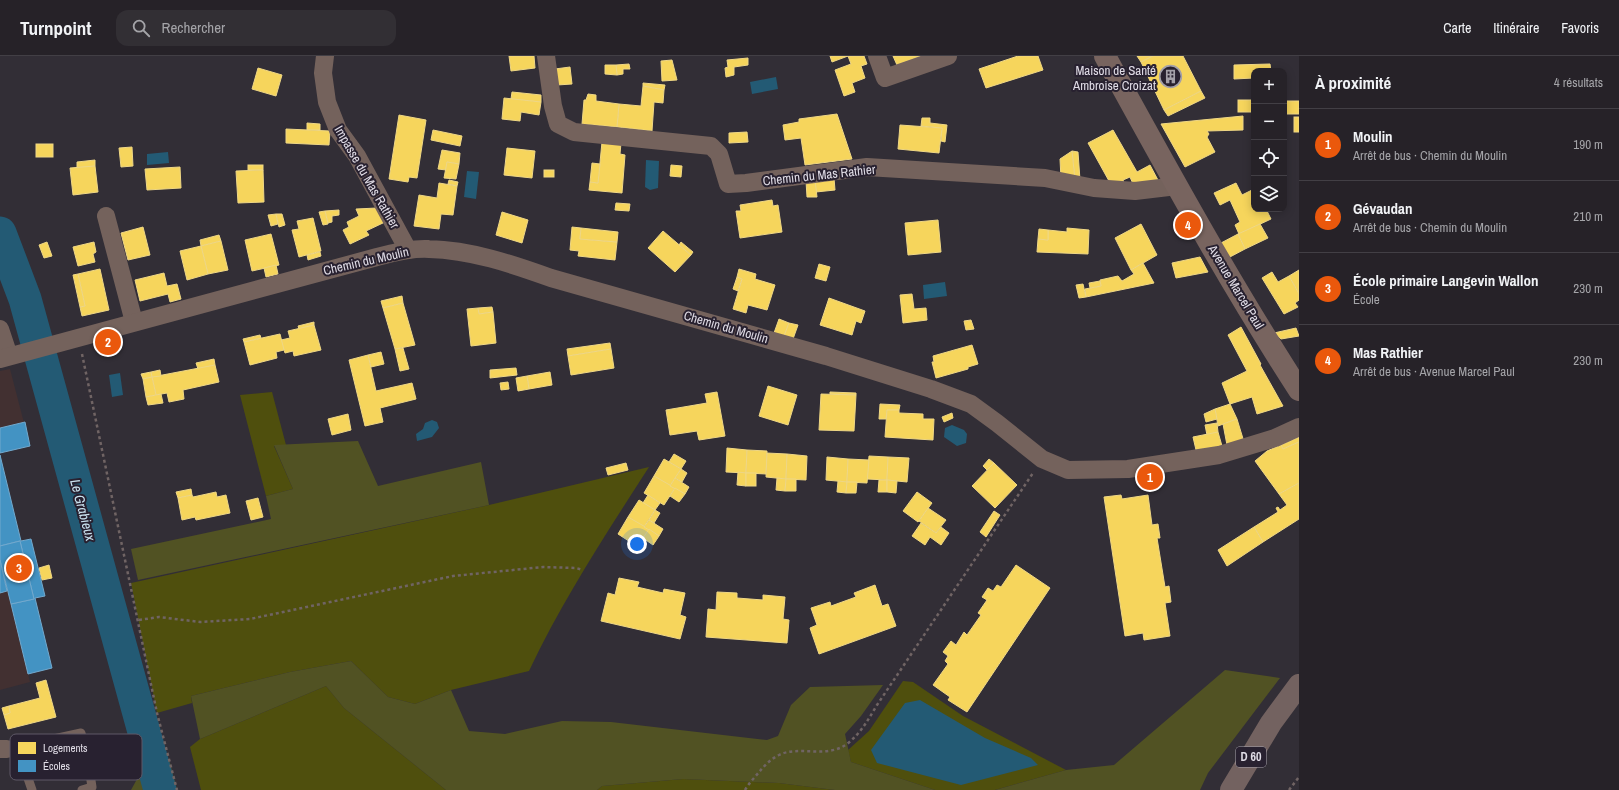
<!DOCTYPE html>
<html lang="fr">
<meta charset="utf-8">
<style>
body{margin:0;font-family:"Archivo Narrow",sans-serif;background:#322f34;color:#f1f3f6}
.controls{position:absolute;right:12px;top:12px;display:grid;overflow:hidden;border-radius:8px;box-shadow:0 2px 10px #0003}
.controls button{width:36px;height:36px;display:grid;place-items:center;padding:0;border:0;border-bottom:1px solid #423f45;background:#262228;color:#f1f3f6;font:20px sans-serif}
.you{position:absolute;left:637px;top:488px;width:14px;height:14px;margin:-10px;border:3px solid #fff;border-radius:50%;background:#1a73e8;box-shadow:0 0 0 6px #1a73e833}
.badge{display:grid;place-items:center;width:26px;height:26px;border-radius:50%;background:#ea580c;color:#fff;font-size:13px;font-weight:700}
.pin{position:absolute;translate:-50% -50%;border:2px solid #fff;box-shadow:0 1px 4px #0006}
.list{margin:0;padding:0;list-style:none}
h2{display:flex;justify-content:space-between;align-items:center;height:52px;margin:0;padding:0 16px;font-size:17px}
h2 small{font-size:13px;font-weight:400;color:#a4a4a8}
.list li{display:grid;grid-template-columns:26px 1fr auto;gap:12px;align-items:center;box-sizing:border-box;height:72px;padding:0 16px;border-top:1px solid #423f45}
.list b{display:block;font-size:15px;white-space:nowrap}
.list p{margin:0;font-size:13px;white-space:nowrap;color:#a4a4a8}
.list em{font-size:13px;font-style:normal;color:#a4a4a8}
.icon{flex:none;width:22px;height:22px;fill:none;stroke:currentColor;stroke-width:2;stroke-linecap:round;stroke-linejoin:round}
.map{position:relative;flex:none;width:1299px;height:734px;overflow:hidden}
header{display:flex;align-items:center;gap:24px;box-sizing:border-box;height:56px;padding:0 20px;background:#262228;border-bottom:1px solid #423f45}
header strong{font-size:19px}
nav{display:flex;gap:22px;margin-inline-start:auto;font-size:14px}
.search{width:280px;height:36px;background:#322f34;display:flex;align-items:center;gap:10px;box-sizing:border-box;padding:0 14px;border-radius:12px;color:#a4a4a8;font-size:15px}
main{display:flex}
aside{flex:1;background:#262228}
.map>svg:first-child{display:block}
</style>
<header>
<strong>Turnpoint</strong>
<div class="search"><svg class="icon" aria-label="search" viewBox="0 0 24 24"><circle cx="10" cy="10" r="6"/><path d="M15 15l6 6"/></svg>Rechercher</div>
<nav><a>Carte</a><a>Itinéraire</a><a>Favoris</a></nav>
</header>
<main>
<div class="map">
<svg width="1299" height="734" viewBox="0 0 1299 734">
<rect width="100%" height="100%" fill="#322e36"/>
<g fill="#423031">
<path d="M10 313 30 390 0 397V315Z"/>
<path d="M0 399 21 485 31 483 45 540 35 542 52 612 28 618 30 626 0 634Z"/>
</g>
<g fill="#4f4f0d">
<path d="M272 336 286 389 274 390 293 433 266 440 240 339Z"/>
<path d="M649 411C606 478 563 543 529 615L451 634 415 648 388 641 351 605 290 616 191 640 192 647 157 657 131 527 489 449Z"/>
<path d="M903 625 913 626 963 660 1066 714 995 734H935L851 706 848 694 869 675Z"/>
<path d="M326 630 344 652 446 734H201L190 691 200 683Z"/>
<path d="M683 723 779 727 835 734H597L602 730Z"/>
</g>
<g fill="#515223">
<path d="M358 385 378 430 481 406 489 449 138 524 131 493 271 463 266 440 293 433 274 389Z"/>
<path d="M351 605 388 641 415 648 451 634 469 675 505 678 562 665 611 666 767 684 778 680 791 649 810 631 883 629 861 660 845 678 851 706 935 734H835L779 727 683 723 602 730 597 734H446L344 652 326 630 200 683 191 640 290 616Z"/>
<path d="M1225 614 1280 622 1208 717 1200 734H995L1066 714 1114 709Z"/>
<path d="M169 703 177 734H131L142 714Z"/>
</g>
<g fill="#235a74">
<path d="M776 21 778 33 752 38 750 26Z"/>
<path d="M168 96 169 107 147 109V98Z"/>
<path d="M646 104 659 105 658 132 650 134 645 131Z"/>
<path d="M467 115 479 116 476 143 464 141Z"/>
<path d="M945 226 947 240 924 243 923 229Z"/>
<path d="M120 317 123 339 112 341 109 319Z"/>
<path d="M432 364 437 366 439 372 432 381 417 385 416 378 423 373 425 367Z"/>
<path d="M952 369 964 374 967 378 966 387 957 390 944 381 945 372Z"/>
<path d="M920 644 985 682 1031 702 1038 709 961 729 877 707 871 694 905 647Z"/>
</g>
<g fill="#f6d55c" stroke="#efd785">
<path d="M509 0H534L535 12 511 15Z"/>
<path d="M830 0H864L867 8 861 10 865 22 852 27 855 36 844 40 835 14 851 8 848 0 832 6Z"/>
<path d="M893 0H921L897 9Z"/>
<path d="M1018 0H1038L1043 14 986 32 979 13Z"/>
<path d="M1137 0H1153L1141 6Z"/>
<path d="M1153 0H1183L1201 35 1164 54 1141 6Z"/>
<path d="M748 2V9L734 11V19L726 21 725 12 728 11 727 4Z"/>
<path d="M672 4 677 24 662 25 661 5Z"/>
<path d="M629 8 630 13H623V18L617 19 616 9Z"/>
<path d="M1270 8 1271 15H1254V22L1234 23V9Z"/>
<path d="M605 9H616L617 19 605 18Z"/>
<path d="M570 11 572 28 557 29 555 13Z"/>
<path d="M258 12 282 19 276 40 252 33Z"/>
<path d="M643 27 665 29 664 34 643 30Z"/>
<path d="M643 30 664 34 663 47 654 46 652 75 617 71 619 48 641 50Z"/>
<path d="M1201 35 1205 42 1168 60 1164 54Z"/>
<path d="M512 36 541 39V46L511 43Z"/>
<path d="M588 38 596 39V45L619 48 617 71 582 68 584 44H586Z"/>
<path d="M504 42 541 46 539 59 521 56 520 65 502 63Z"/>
<rect x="1238" y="44" width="16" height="12"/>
<rect x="1284" y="45" width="15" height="13"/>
<path d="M837 58 852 103 805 109 801 82 785 84 783 69 799 66V63Z"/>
<path d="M399 59 426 64 417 122 409 121 408 126 389 123Z"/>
<path d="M1243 60V74L1207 75 1209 78 1207 81 1215 96 1185 111 1161 68Z"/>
<rect x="1294" y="61" width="5" height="15"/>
<path d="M922 62H930V67L947 69 945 86 941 85 942 72 921 70Z"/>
<path d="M307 67 320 68V74H307Z"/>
<path d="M900 69 942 72 939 97 898 93Z"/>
<path d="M286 73 330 75 329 89 286 87Z"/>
<path d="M433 74 462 80 460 90 431 84Z"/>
<path d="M1113 74 1137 116 1150 109 1159 126 1133 128 1130 121 1123 124 1124 127 1109 125 1088 87Z"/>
<path d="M747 76 748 86 729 87V77Z"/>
<path d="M602 86 621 87 620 98 625 99 622 137 589 134 590 126 598 127Z"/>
<rect x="36" y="88" width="17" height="13"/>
<path d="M132 91 133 110 121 111 119 92Z"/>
<path d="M507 92 535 95 532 122 504 119Z"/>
<path d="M442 94 460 97 459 108 447 106 446 114 438 113Z"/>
<path d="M1072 95 1078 96 1080 124H1075Z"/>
<path d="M1072 95 1075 124 1061 123 1060 103Z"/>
<path d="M95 104V110L77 112V106Z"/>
<path d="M447 106 459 108 456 123 444 122Z"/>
<path d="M592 107 600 108 598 127 590 126Z"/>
<rect x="248" y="109" width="15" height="5"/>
<path d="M671 109 682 110 681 121 670 120Z"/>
<path d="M95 110 98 136 73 139 70 112Z"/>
<path d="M180 111 181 132 147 134 145 113Z"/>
<path d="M263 114 264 146 238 147 236 115Z"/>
<rect x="544" y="114" width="10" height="7"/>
<path d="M834 122 835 134 816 136 815 124Z"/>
<path d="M449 124 458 126 457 130 448 128Z"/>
<path d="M815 124 817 141H807L806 125Z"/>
<path d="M439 127 457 130 453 159 441 158 439 173 414 170 419 139 437 142Z"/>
<path d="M1236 127 1242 139 1254 133V153H1266L1271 163 1239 178 1235 169 1240 166 1230 144 1220 149 1214 137Z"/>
<path d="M772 144 773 150 778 149 782 176 740 182 736 155H741L740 149Z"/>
<path d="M616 147 630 148 629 155 615 154Z"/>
<path d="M377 152 385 166 366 175 369 179 350 188 343 174 349 171 347 166 359 160 356 153Z"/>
<path d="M339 154V159L332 160V166L328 167 325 155Z"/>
<path d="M325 155 328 168 323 169 319 156Z"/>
<path d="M502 156 528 164 522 187 496 179Z"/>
<path d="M276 158 278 168 271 170 268 159Z"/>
<path d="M276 158H282L285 169 279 171Z"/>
<path d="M313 162 321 195 299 201 292 174 299 173 297 165Z"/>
<path d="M938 164 941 196 908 199 905 167Z"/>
<path d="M1141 168 1157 199 1131 214 1115 182Z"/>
<path d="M1260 168 1268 182 1245 193 1238 178Z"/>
<path d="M143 171 150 199 128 204 121 177Z"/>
<path d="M572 171 581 172 580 183 617 186 615 204 578 200 579 195 570 194Z"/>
<path d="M581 172 618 176 617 186 580 183Z"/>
<path d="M1067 172 1089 174 1088 198 1037 196 1038 183 1048 184V174L1067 176Z"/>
<path d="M1039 173 1048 174V184L1038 183Z"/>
<path d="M663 175 691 199 675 216 648 192Z"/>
<path d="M271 178 279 209 252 215 245 184Z"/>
<path d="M1238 178 1245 193 1228 202 1221 187Z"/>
<path d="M219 179 221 185 201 190 200 184Z"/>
<path d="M221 185 228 214 208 218 201 190Z"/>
<path d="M47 186 52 200 44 202 39 189Z"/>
<path d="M94 186 96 196 93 198 95 206 78 210 73 191Z"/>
<path d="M681 186 693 196 691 199 679 189Z"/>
<path d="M201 190 208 218 187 224 180 195Z"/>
<path d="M320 196 321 200 308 204 307 199Z"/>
<path d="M1200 201 1208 216 1176 222 1172 207Z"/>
<path d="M1143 207 1154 227 1086 241 1085 233 1101 230 1100 224 1118 220 1122 225 1134 218 1131 214Z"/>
<path d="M819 208 830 211 826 225 815 222Z"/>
<path d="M276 209 278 218 266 221 264 212Z"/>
<path d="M100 213 109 254 82 260 80 251 85 250 78 218Z"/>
<path d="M739 213 756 218 755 223 775 229 767 254 748 249 746 257 733 253 742 223 737 221Z"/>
<path d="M1299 214V238L1289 220Z"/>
<path d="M1272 216 1278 226 1289 220 1299 238V244L1295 247 1298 251 1284 258 1262 222Z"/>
<path d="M164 217 167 230 177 228 181 243 170 246 168 238 140 245 135 224Z"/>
<path d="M78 218 85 250 80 251 73 219Z"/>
<path d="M737 221 742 223 738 235 733 233Z"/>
<path d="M1100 225 1101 230 1090 232 1089 227Z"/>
<path d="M1083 228 1086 241 1079 242 1076 229Z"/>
<path d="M912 238 914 253 926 252 927 264 903 267 900 239Z"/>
<path d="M402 240 403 247 383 252 381 245Z"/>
<path d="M829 242 865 255 861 267 856 265 852 279 820 269Z"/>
<path d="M403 247 415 289 395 293 383 252Z"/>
<path d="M492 251 493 256 479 258 478 252Z"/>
<path d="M478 252 479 258 493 256 496 287 471 290 467 253Z"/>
<path d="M779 263 789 267 784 281 774 277Z"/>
<path d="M971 264 974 273 966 274 964 265Z"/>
<path d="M314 266V269L299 273 298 270Z"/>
<path d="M789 267 798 269 793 283 784 280Z"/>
<path d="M314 269 321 294 294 300 293 295 285 297 281 284 290 282 288 275Z"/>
<path d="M1241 271 1261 308 1260 309 1283 350 1257 358 1252 341 1230 348 1222 327 1247 315 1228 279Z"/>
<path d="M1296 272 1299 280 1281 283 1274 277Z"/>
<path d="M280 278 284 294 276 296 277 302 250 309 244 286Z"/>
<path d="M260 279 261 282 244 286 243 283Z"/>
<path d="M610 287 611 293 568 300 567 293Z"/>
<path d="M972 289 978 308 968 311V313L936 322 932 306H934L933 300Z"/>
<path d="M403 292 409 313 400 315 395 293Z"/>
<path d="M611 293 614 312 571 319 568 300Z"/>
<path d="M381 296 384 308 371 311 368 299Z"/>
<path d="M368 299 376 335 412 327 416 343 380 352 383 366 365 370 349 304Z"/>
<path d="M214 303 215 309 198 313 196 307Z"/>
<path d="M215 309 219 326 183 334 184 343 169 346 167 337 156 339 152 321Z"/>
<path d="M516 312 517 319 490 322V314Z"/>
<path d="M160 314 161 320 152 321 151 316Z"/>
<path d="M151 316 152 321 143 323 141 318Z"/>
<path d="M550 316 552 329 529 333 527 320Z"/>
<path d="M527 320 529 333 518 335 516 322Z"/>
<path d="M152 321 156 339 146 341 143 323Z"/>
<path d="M508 326 509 333 501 334 500 327Z"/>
<path d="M768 330 797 339 788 369 759 360Z"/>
<path d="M717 336 725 380 699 384 697 375 670 379 666 354 707 347 705 338Z"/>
<path d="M830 336 856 337V339L830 338Z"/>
<path d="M161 338 163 347 148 349 146 341Z"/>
<path d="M821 338 856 339 854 375 819 374Z"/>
<path d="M880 348 900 349 899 354H887L886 363H879Z"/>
<path d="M1230 348 1237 363 1218 370 1215 353Z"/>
<path d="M1215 353 1217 363 1206 366 1204 358Z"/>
<path d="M887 354H899V357L923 358V363H934L933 384 885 381Z"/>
<path d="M952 357 953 362 944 366 942 361Z"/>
<path d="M348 358 351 374 332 379 328 363Z"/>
<path d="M1237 363 1244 386 1227 389 1223 368Z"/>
<path d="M1217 367 1218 376 1207 379 1205 369Z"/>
<path d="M1218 376 1222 390 1196 394 1193 381Z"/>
<path d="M1299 381V386L1283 393 1281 389Z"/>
<path d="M1299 386V427L1279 438 1255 405 1267 395 1281 389 1283 393Z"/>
<path d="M727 392 747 394 746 417 726 416Z"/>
<path d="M747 394 767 395 766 418 746 417Z"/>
<path d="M767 397 787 398 786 423 766 421Z"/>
<path d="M674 398 686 405 681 413 669 406Z"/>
<path d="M787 398 807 400 806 424 786 423Z"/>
<path d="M869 400 888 401 887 424 867 423Z"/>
<path d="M827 401 848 403 847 426 826 424Z"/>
<path d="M888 401 909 402 907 426 887 424Z"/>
<path d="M664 403 681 413 670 430 654 420Z"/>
<path d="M848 403 869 404 867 427 847 426Z"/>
<path d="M989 403 994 407 987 414 983 410Z"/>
<path d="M626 407 628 414 608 419 606 412Z"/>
<path d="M994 407 1017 429 995 452 972 430Z"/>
<path d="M681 413 687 417 682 426 675 422Z"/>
<path d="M738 416 746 417V430L737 429Z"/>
<rect x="746" y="417" width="10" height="13"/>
<path d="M654 420 675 432 664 449 644 437Z"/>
<path d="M675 422 689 431 685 438 670 430Z"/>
<path d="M777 422 786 423 785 435 776 434Z"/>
<path d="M786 423H796V435H785Z"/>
<path d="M879 424H887V436H878Z"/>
<path d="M887 424 897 425 896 437 887 436Z"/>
<path d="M838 425 847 426 846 437 837 436Z"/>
<path d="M847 426H857L856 437H846Z"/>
<path d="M1299 427V463L1263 486 1254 471 1278 456 1276 452 1278 451 1280 454 1287 449 1279 438Z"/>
<path d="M675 432 685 438 679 446 670 440Z"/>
<path d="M191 433 192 439 178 442 176 436Z"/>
<path d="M216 436 217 441 226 439 230 457 196 464 195 461 182 464 178 442 192 439 193 441Z"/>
<path d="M917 436 932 447 918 466 903 455Z"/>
<path d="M648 439 660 447 655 454 643 447Z"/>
<path d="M1121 439 1122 443 1148 439 1152 469 1158 468 1160 482H1157L1165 531 1169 530 1171 546 1165 547 1170 580 1144 584 1143 577 1125 580 1104 441Z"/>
<path d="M258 442 263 461 251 464 246 445Z"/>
<path d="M639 444 655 454 644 471 628 461Z"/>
<path d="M928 452 946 464 936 477 919 465Z"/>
<path d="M655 454 660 457 654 467 649 464Z"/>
<path d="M994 455 1000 459 986 481 980 476Z"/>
<path d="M628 461 649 473 638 491 618 478Z"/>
<path d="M649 464 663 473 659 480 644 471Z"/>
<path d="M921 467 936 477 941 471 949 477 941 489 930 481 925 489 912 480Z"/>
<path d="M1254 471 1263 486 1227 510 1218 494Z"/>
<path d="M649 473 659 480 653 489 643 482Z"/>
<path d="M49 509 52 522 42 524 39 512Z"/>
<path d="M1016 509 1050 532 967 656 948 644 950 641 933 629 948 608 945 605 948 600 943 596 951 585 956 589 964 576 967 579 981 559 978 557 987 544 982 541 988 532 993 535 997 529 1001 531Z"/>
<path d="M619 522 639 526 637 531 663 537 664 533 685 537 680 559 686 561 680 583 601 565 608 537 615 539Z"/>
<path d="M875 529 882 550 888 548 896 570 819 598 810 572 817 569 811 552 830 546 831 550 856 541 854 537Z"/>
<path d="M717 536 737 537V542L763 544V539L785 541 783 563 789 564 787 587 706 581 708 553 716 554Z"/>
<path d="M46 624 56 661 8 673 4 659 10 657 9 650 40 642 36 627Z"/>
<path d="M9 650 10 657 4 659 2 652Z"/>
</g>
<g fill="#4393c3" stroke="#72a9ce">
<path d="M25 366 30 390 0 397V372Z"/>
<path d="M0 399 21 485 31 483 45 540 35 542 52 612 28 618 11 548 34 543 20 485 0 490Z"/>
<path d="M20 485 34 543 11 548 0 504V490Z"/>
<path d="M0 504 7 535 0 537Z"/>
</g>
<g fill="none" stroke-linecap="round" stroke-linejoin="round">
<path stroke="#235a74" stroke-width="33" d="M0 177 25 243 160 734"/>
<g stroke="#706464" stroke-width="2.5" stroke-dasharray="3 3" stroke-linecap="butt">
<path d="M82 298 157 657 177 734"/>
<path d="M139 564 159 561 200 566 250 563 453 520 543 511 576 512 583 514"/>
<path d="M745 734C749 727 755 721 760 715 765 709 771 703 779 699 799 689 826 703 847 688 861 677 868 664 877 649L1033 417"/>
<path d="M1289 734 1299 721"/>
</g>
<g stroke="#74625c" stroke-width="9">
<path d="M7 693 19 696 49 684 81 677 88 705 92 731 82 734"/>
<path d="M19 696 32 734"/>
</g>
<g stroke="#74625c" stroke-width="18">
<path d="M325 0 323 17 327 46 338 74 357 100 408 194"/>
<path d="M546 0 553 50 558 68 574 76 711 90 719 98 728 128 746 127 867 111 1045 122 1094 132 1135 135 1177 130"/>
<path d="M877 0 885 22 948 0"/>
<path d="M106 160 134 266"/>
<path d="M0 273 9 300"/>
<path d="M0 303 377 201C394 197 411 192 429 193 471 194 512 208 551 222L826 300 931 333 971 348 997 367 1042 403 1068 414 1128 413 1219 399 1275 382 1299 371"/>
<path d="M0 693H7"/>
</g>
<path stroke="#78645f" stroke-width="22" d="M1105 0C1167 113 1229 226 1299 334"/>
<path stroke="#736260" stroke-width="22" d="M1231 734 1271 667 1299 629"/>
</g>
<defs>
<symbol id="building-ring" viewBox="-11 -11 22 22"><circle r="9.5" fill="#282130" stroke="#a39fa8" stroke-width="1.5"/><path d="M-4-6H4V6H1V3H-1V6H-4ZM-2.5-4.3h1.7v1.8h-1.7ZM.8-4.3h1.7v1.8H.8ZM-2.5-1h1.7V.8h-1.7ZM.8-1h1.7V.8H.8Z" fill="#a39fa8"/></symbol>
</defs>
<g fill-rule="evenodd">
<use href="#building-ring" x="1158" y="8" width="25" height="25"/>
</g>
<g text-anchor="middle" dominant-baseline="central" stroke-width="4" stroke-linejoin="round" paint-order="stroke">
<rect fill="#282130" stroke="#a9a4af" stroke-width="1" x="1236" y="691" width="30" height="20" rx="3"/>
<g font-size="12" font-weight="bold" fill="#e0dce6">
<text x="1251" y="701">D 60</text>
</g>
<g font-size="13" fill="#e0dce6" stroke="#282130" text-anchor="end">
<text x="1156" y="14">Maison de Santé<tspan x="1156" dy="15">Ambroise Croizat</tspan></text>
</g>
<g font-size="13" fill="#e0dce6" stroke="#282130">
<text transform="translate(819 119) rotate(-6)">Chemin du Mas Rathier</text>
<text transform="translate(367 121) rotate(60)">Impasse du Mas Rathier</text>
<text transform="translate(366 205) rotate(-13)">Chemin du Moulin</text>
<text transform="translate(1236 231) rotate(59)">Avenue Marcel Paul</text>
<text transform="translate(726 271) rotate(16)">Chemin du Moulin</text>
</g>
<g font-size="14" font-style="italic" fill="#c9e1ee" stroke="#282130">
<text transform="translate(83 454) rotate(75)">Le Grabieux</text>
</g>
</g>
<rect x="10" y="678" width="132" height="46" rx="6" fill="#282130" stroke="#5f5967" stroke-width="1"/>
<rect x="18" y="686" width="18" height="12" fill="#f6d55c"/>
<rect x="18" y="704" width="18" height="12" fill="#4393c3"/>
<g font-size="11" fill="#e0dce6">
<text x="43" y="696">Logements</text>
<text x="43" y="714">Écoles</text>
</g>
</svg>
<div class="controls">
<button>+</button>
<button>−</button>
<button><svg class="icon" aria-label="locate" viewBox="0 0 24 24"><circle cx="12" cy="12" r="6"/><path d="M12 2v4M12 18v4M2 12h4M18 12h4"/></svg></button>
<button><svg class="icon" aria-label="layers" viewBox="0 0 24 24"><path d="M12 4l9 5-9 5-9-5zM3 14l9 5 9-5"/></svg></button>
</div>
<div class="you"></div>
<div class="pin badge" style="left:1150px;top:421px">1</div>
<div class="pin badge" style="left:108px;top:286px">2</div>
<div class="pin badge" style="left:19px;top:512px">3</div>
<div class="pin badge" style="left:1188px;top:169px">4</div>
</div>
<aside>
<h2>À proximité<small>4 résultats</small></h2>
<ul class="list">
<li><span class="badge">1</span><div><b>Moulin</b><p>Arrêt de bus · Chemin du Moulin</p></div><em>190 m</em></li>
<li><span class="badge">2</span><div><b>Gévaudan</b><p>Arrêt de bus · Chemin du Moulin</p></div><em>210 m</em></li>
<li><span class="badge">3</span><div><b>École primaire Langevin Wallon</b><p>École</p></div><em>230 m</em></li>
<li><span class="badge">4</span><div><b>Mas Rathier</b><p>Arrêt de bus · Avenue Marcel Paul</p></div><em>230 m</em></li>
</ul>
</aside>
</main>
